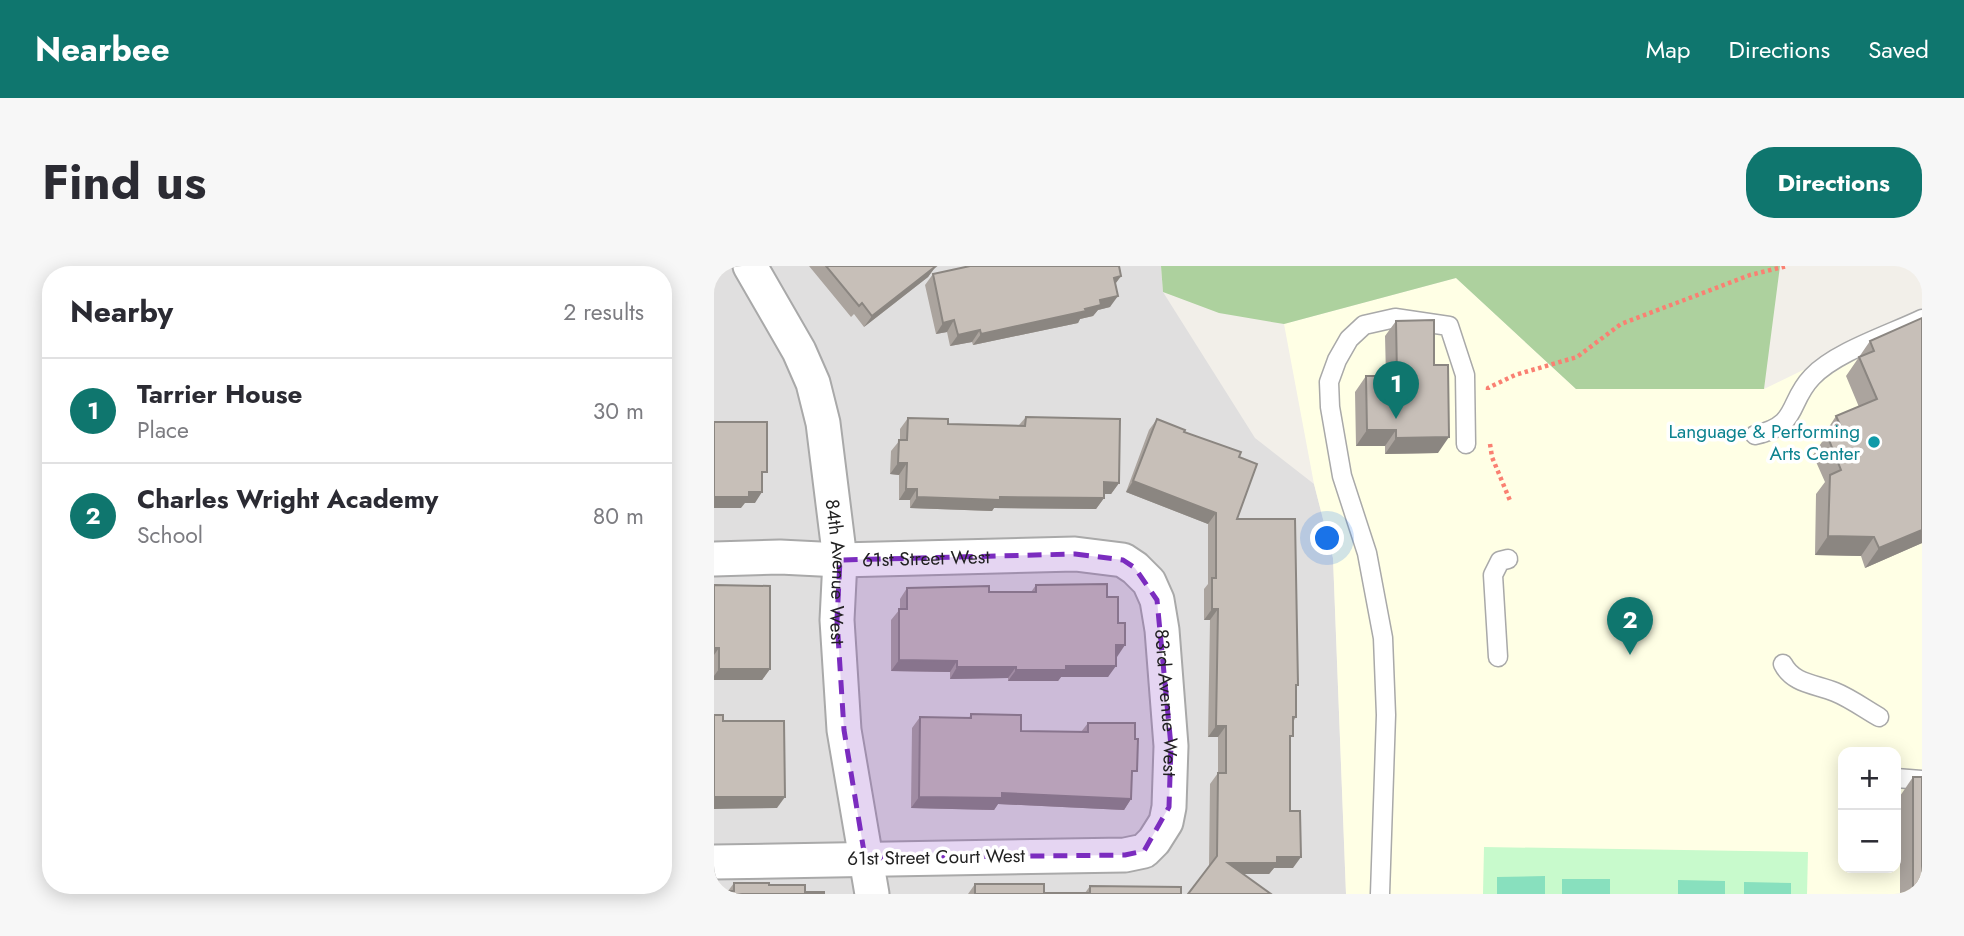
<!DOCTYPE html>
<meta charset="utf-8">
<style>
body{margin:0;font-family:Jost,sans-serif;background:#f7f7f7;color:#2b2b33}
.controls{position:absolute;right:21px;bottom:21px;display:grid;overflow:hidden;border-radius:14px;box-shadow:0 4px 18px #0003}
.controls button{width:63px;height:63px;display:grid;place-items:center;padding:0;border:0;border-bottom:2px solid #e1e1e2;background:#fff;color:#2b2b33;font:35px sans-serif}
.you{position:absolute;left:614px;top:273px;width:24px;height:24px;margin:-18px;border:5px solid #fff;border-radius:50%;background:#1a73e8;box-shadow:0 0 0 10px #1a73e833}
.badge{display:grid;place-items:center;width:46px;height:46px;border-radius:50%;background:#0f766e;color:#fff;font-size:23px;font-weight:700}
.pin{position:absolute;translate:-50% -58px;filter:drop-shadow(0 2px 4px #0008)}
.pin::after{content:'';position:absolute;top:37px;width:24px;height:21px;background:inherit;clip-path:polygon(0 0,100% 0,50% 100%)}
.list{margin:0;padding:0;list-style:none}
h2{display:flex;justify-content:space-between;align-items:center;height:91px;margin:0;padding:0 28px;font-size:30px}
h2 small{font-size:23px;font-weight:400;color:#7c7c81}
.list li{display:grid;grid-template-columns:46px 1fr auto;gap:21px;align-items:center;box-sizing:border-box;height:105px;padding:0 28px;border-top:2px solid #e1e1e2}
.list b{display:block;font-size:26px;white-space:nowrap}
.list p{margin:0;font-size:23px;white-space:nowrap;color:#7c7c81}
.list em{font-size:23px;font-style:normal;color:#7c7c81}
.map{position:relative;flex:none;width:1208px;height:628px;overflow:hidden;border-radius:28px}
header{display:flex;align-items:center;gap:42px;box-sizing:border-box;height:98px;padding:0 35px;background:#0f766e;color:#fff}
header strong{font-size:33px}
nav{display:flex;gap:38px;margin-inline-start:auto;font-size:24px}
.intro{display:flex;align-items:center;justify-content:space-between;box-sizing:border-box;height:168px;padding:0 42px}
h1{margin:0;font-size:49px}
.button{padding:18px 32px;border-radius:28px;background:#0f766e;color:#fff;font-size:24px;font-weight:700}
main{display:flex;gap:42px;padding:0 42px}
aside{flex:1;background:#fff;border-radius:28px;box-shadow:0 4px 18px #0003}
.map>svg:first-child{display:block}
</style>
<header>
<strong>Nearbee</strong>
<nav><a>Map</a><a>Directions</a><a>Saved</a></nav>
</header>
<div class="intro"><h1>Find us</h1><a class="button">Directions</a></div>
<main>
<aside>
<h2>Nearby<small>2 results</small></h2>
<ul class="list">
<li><span class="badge">1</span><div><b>Tarrier House</b><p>Place</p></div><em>30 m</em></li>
<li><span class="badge">2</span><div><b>Charles Wright Academy</b><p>School</p></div><em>80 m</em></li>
</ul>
</aside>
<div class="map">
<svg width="1208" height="628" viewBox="0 0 1208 628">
<rect width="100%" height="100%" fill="#f2efe9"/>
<path fill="#e0dfdf" d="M0 0H447L449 26 541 172 600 218 619 292 632 628H0Z"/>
<path fill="#ffffe5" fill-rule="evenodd" d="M742 12 862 123H1050L1208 46V628H632L619 292 600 218 570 58ZM1129 486H1182V602H1129Z"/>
<path fill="#add19e" d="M447 0H1066L1050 123H862L742 12 570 58 505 47 449 26Z"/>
<path fill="#c8facc" d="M770 581 1094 586 1093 628H769Z"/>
<g fill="#88e0be">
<path d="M831 610V628H783V611Z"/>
<rect x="848" y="613" width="48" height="15"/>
<path d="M964 614 1011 615V628H964Z"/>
<path d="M1030 616 1077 617V628H1030Z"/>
</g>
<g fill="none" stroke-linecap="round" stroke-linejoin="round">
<defs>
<g id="lane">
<path d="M1041 169C1086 159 1073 137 1098 111 1121 86 1177 68 1208 53"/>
<path d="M784 391 779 309 786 295 794 293"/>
<path d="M1069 398C1079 418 1102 418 1121 426 1136 432 1151 443 1165 451"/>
<path d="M1182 512 1208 514"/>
<path d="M666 628 672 449 669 372 653 287 628 210 616 141 615 116 623 94 635 73 650 59 681 52 735 60 751 109 752 178"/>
</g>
<g id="street">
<path id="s1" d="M36 0 85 85 99 117 109 157 126 294 123 354 130 464 158 628"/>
<path id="s2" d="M0 293 66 291 126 294 361 288 409 294 421 302 435 316 443 334 448 364 457 480 455 541 452 556 440 575 430 585 411 589 0 596"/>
</g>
</defs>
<use href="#lane" stroke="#a9a9a9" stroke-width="21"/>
<use href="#street" stroke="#a9a9a9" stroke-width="37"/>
<g stroke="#fa8072" stroke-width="4.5" stroke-dasharray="3.5 3.5" stroke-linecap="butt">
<path d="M774 124V122L801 109 863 91 907 58 1036 9 1073 0"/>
<path d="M776 178 778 191 797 237"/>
</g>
<use href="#lane" stroke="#fff" stroke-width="18"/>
<use href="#street" stroke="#fff" stroke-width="33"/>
</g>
<g fill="#aba49e">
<path d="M95 0H222L214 11 150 61 140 48 137 51Z"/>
<path d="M219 8 407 10 401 18 396 41 384 44 379 50 366 53 364 57 259 79 258 76 236 80 233 66 222 68 211 19Z"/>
<path d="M1208 52V277L1151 302 1147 290 1101 289 1102 228 1111 216 1099 189 1110 173 1109 170 1122 150 1145 141 1132 110 1156 75Z"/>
<path d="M682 55 720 99 724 187 671 188V180H642L641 126 652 110H672L671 70Z"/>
<path d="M312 151 405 217 397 228H390V232L382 243 280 242 278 245 196 242V234H185V209L176 208 177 185 186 174V163L194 152 234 158 305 159Z"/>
<path d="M443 153 525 191 523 253 582 422V451L579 456 576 475V545L579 602H560L555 608H529L495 600 496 518 504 507V471H494L496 354H490V323L494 318V258L412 226 435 164Z"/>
<path d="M0 319 56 403 48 414H0Z"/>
<path d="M322 319 393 331 403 391 394 411H347L344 415H294V412L236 413V406L177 405V354L186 343V333L193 322 275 326H317Z"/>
<path d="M257 448 307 465 367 466 374 457 418 512 417 533 410 544 284 538 280 544 197 542 198 462 206 451 255 452Z"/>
<path d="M1199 511 1208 628H1186V530Z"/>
<path d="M20 617 55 619 91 626 14 625Z"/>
<path d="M261 618 330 627H371L376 620 467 628H254Z"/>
</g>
<g fill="#8b8681">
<path d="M222 0 214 11 150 61 158 50Z"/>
<path d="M407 10 399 21 400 12Z"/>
<path d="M404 30 396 41 384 44 379 50 366 53 364 57 259 79 267 68 371 43 386 34Z"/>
<path d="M240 54 233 66 222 68 229 57Z"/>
<path d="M266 64 258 76 236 80 244 69Z"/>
<path d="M653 164H682L671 180H642Z"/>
<path d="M735 171 724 187 671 188 682 172Z"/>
<path d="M184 197H193L185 209 176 208Z"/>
<path d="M419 215 502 247 494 258 412 226Z"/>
<path d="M390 216 405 217 397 228H382Z"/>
<path d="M192 223H203L196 234H185Z"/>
<path d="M35 226H48L41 237H31L27 242H0V231Z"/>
<path d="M203 231H286L390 232 382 243 280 242 278 245 196 242Z"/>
<path d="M1208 264V277L1151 302 1165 282Z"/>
<path d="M1114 270 1160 271 1147 290 1101 289Z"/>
<path d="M498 343H504L496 354H490Z"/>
<path d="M402 379H411L403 391H394Z"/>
<path d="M0 382H5L0 389Z"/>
<path d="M185 394 243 395 236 406 177 405Z"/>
<path d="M352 400H402L394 411H347L344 415H294L302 404Z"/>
<path d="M243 401H302L294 412 236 413Z"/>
<path d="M5 403H56L48 414H0V410Z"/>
<path d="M502 460H512L504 471H494Z"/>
<path d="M288 527 417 533 410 544 284 538 280 544 197 542 205 531Z"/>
<path d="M0 531H71L63 542 0 543Z"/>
<path d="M563 591H587L579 602H560L555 608H506L514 597Z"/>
</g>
<g fill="#c7bfb8" stroke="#8b8681" stroke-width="2">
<path d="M112 0H222L158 50 148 37 145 40Z"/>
<path d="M256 0H405L407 10 400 12 404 30 386 34 387 39 371 43 372 45 267 68 266 64 244 69 240 54 229 57 219 8Z"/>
<path d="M1208 52V264L1165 282 1160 271 1114 270 1116 209 1127 204 1113 169 1128 163 1122 150 1163 133 1145 91 1160 85 1156 75Z"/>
<path d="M720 54V99H734L735 171 682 172V164H653L652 110H683L682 55Z"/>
<path d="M312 151 406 153 405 217 390 216V232L286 231V234L203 231V223H192L193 197H184L185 174H193L194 152 234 153V158L311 160Z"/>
<path d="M443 153 471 164 470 166 527 186 525 191 543 198 523 253H581L584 419H582V451H579V470H576V545H586L587 591H563V597H514L557 628H474L503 590 504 507H512V460H502L504 343H498V312H502V247L419 215Z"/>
<path d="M0 156H53V206H48V226H35V231H0Z"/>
<path d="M393 318V331H404V357H411V379H402V400H352V404H302V401H243V395L185 394V343H193V322L275 320V326H322V319Z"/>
<path d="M0 319 56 320V403H5V382H0Z"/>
<path d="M257 448 307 449V465L374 466V457H421V473H424L423 505H418L417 533 288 527V532L205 531 206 451 257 452Z"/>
<path d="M0 449H9V455H70L71 531H0Z"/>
<rect x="1199" y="511" width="9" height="117"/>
<path d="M20 617H55V619H91V626H110V628H0V625H20Z"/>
<path d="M261 618H330V627H376V620L467 621V628H261Z"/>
</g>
<path fill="#7b2cbf" fill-opacity="0.2" stroke="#7b2cbf" stroke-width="5" stroke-dasharray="14 9" stroke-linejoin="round" d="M361 288 409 294 421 302 443 334 457 480 455 541 430 585 411 589 151 592 130 464 123 354 126 294Z"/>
<circle fill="#0f9aa8" stroke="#fff" stroke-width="2.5" cx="1160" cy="176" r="7"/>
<g text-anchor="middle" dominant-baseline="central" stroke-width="7" stroke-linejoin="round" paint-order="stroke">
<g font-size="19" fill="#0d838f" stroke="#fff" text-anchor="end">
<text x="1146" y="165">Language &amp; Performing<tspan x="1146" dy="22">Arts Center</tspan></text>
</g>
<g font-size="19" fill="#222" stroke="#fff">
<text stroke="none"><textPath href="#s2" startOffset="212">61st Street West</textPath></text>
<text stroke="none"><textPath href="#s1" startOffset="324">84th Avenue West</textPath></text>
<text stroke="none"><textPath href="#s2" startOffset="567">83rd Avenue West</textPath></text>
<text transform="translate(222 591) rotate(-1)">61st Street Court West</text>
</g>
</g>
</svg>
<div class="controls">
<button>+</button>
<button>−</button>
</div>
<div class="you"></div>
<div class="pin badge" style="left:682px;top:153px">1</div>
<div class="pin badge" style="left:916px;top:389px">2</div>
</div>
</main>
